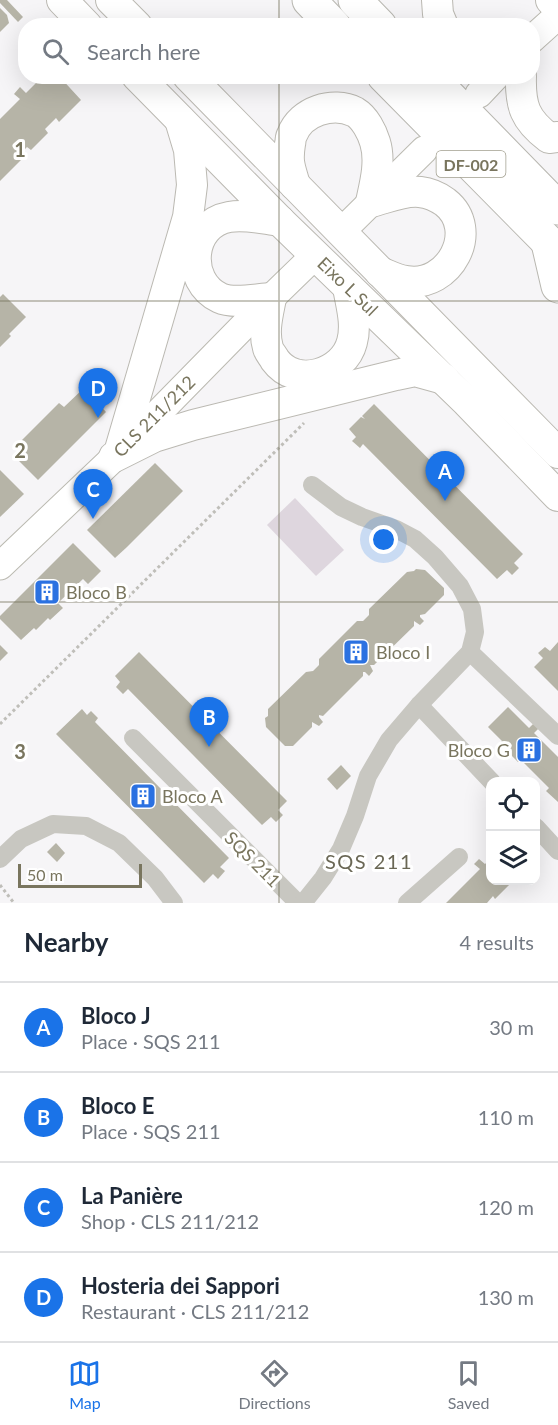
<!DOCTYPE html>
<meta charset="utf-8">
<style>
body{margin:0;font-family:Lato,sans-serif;background:#f6f6f7;color:#1f2937}
.controls{position:absolute;right:18px;bottom:18px;display:grid;overflow:hidden;border-radius:12px;box-shadow:0 6px 24px #0002}
.controls button{width:54px;height:54px;display:grid;place-items:center;padding:0;border:0;border-bottom:2px solid #e0e1e3;background:#fff;color:#1f2937;font:30px sans-serif}
.scale{position:absolute;left:18px;bottom:15px;width:124px;box-sizing:border-box;padding-left:6px;border:3px solid #79755e;border-top:0;font-size:16px;line-height:21px;white-space:nowrap;color:#79755e;-webkit-text-stroke:4px #fff;paint-order:stroke}
.you{position:absolute;left:384px;top:540px;width:21px;height:21px;margin:-15px;border:4px solid #fff;border-radius:50%;background:#1a73e8;box-shadow:0 0 0 9px #1a73e833}
.badge{display:grid;place-items:center;width:39px;height:39px;border-radius:50%;background:#1a73e8;color:#fff;font-size:20px;font-weight:700}
.pin{position:absolute;translate:-50% -50px;filter:drop-shadow(0 2px 3px #0008)}
.pin::after{content:'';position:absolute;top:32px;width:21px;height:18px;background:inherit;clip-path:polygon(0 0,100% 0,50% 100%)}
.list{margin:0;padding:0;list-style:none}
h2{display:flex;justify-content:space-between;align-items:center;height:78px;margin:0;padding:0 24px;font-size:26px}
h2 small{font-size:20px;font-weight:400;color:#747a83}
.list li{display:grid;grid-template-columns:39px 1fr auto;gap:18px;align-items:center;box-sizing:border-box;height:90px;padding:0 24px;border-top:2px solid #e0e1e3}
.list b{display:block;font-size:22px;white-space:nowrap}
.list p{margin:0;font-size:20px;white-space:nowrap;color:#747a83}
.list em{font-size:20px;font-style:normal;color:#747a83}
.icon{flex:none;width:33px;height:33px;fill:none;stroke:currentColor;stroke-width:2;stroke-linecap:round;stroke-linejoin:round}
.map{position:relative;flex:none;width:558px;height:903px;overflow:hidden}
.search{position:absolute;background:#fff;box-shadow:0 6px 24px #0002;left:18px;right:18px;top:18px;height:66px;display:flex;align-items:center;gap:15px;box-sizing:border-box;padding:0 21px;border-radius:24px;color:#747a83;font-size:22px}
.sheet{height:438px;background:#fff}
nav{display:flex;justify-content:space-around;align-items:center;box-sizing:border-box;height:84px;border-top:2px solid #e0e1e3;background:#fff;font-size:16px;color:#747a83}
nav a{display:grid;justify-items:center;gap:3px}
nav .on{color:#1a73e8}
.map>svg:first-child{display:block}
</style>
<div class="map">
<svg width="558" height="903" viewBox="0 0 558 903">
<rect width="100%" height="100%" fill="#f6f5f7"/>
<path fill="#ded6de" d="M295 498 344 550 316 576 267 525Z"/>
<g fill="#b6b4a7">
<path d="M0 0H7L23 17 18 22 0 3Z"/>
<path d="M0 8 7 15 9 23 0 32Z"/>
<path d="M43 76H59L81 100 59 122 56 118 45 129 48 133 31 150 27 147 21 153 25 156 0 181V119L20 99 14 94 20 87 26 93Z"/>
<path d="M3 294 26 317 9 334 11 336 0 347V297Z"/>
<path d="M84 388 106 412 38 480 15 457 27 445 22 440 59 403 64 407Z"/>
<path d="M374 404 523 554 514 563 519 568 512 575 507 570 497 579 363 444 360 448 352 441 356 437 349 429 361 417 365 419 362 416Z"/>
<path d="M155 463 183 491 127 547 115 558 87 530Z"/>
<path d="M0 470 24 494 0 517Z"/>
<path d="M73 543 101 571 88 584 83 579 58 603 63 608 50 620 48 618 36 630 34 628 21 640 0 619V616Z"/>
<path d="M416 569 425 570 444 588V595L425 614 420 615V617L424 621 420 625 414 621V626L374 665H370L373 671 369 676 365 672H363V676L323 716 319 715V717L323 722 319 726 312 722V727L293 746H285L266 727 265 718 268 716V709L306 672 313 671 319 665V659L357 621H363L369 615V609L407 572 414 571Z"/>
<path d="M558 642V691L534 667 543 658 538 653 545 647 550 651Z"/>
<path d="M0 645 8 653 0 661Z"/>
<path d="M139 652 287 801 278 810 283 815 276 822 271 817 262 825 128 689 123 694 116 687 120 682 115 676Z"/>
<path d="M508 707 529 728 535 722 540 727 534 733 558 757V802L546 791 549 788 521 760 518 762 500 744 502 741 488 727Z"/>
<path d="M82 709 87 715 91 711 98 718 95 722 229 858 220 867 225 871 218 879 213 874 204 883 56 734Z"/>
<path d="M341 765 351 776 337 790 327 779Z"/>
<path d="M56 843 65 853 57 862 47 852Z"/>
<path d="M479 859 485 864 490 859V880H514L495 899 493 896 487 903H446L480 869 474 864Z"/>
</g>
<g fill="none" stroke-linecap="round" stroke-linejoin="round">
<defs>
<g id="secondary">
<path d="M532 39 552 21"/>
<path d="M479 94 496 76"/>
<path d="M351 222 424 150"/>
<path d="M0 566 119 453 271 298 306 264"/>
</g>
<g id="primary">
<path d="M62 0 87 26"/>
<path d="M111 0 137 26"/>
<path d="M437 0 438 14 443 26"/>
<path d="M551 0 558 8"/>
<path d="M137 76 280 221 467 402 558 496"/>
<path d="M188 76 558 453"/>
<path d="M521 76C520 106 525 120 549 138L558 137"/>
<path d="M295 185C290 167 287 163 290 144 291 141 290 138 292 135 301 111 333 101 355 112 365 118 372 132 375 142 381 161 375 184 371 202 387 198 404 190 420 192 429 193 438 197 445 202 481 230 449 289 406 281 397 280 388 275 380 272"/>
<path d="M280 221C264 219 246 214 229 217 189 224 184 281 220 298 233 304 256 299 271 298 268 314 263 331 268 348 269 352 273 356 275 360 296 389 344 374 352 342 357 324 351 305 348 287"/>
<path d="M119 453 188 217 192 185 189 150 180 120"/>
<path d="M114 457 154 437 193 425 396 375 415 371 444 379"/>
</g>
<g id="highway">
<path d="M309 0 334 26"/>
<path d="M355 0 380 26"/>
<path d="M384 76 558 252"/>
<path d="M429 76 558 208"/>
<path d="M548 243 558 286"/>
</g>
</defs>
<use href="#secondary" stroke="#bbbab1" stroke-width="29"/>
<use href="#primary" stroke="#bbb9b2" stroke-width="32"/>
<use href="#highway" stroke="#b8b7b0" stroke-width="35"/>
<g stroke="#bfbeb9" stroke-width="3" stroke-dasharray="3 3" stroke-linecap="butt">
<path d="M0 724 304 423"/>
<path d="M0 885 14 903"/>
</g>
<g stroke="#c8c7c1" stroke-width="18">
<path d="M470 652 558 736"/>
<path d="M419 705 492 782"/>
<path d="M133 738 298 903"/>
<path d="M536 827 558 851"/>
<path d="M0 859 21 839 53 824 86 826 119 843 155 878 174 903"/>
<path d="M303 903 323 878 341 849 355 816 368 776 389 740 419 705 470 652 475 632 472 609 460 586 435 557 415 539 396 529 362 517 341 507 312 485"/>
<path d="M407 903 459 857"/>
</g>
<use href="#secondary" stroke="#fff" stroke-width="27"/>
<use href="#primary" stroke="#fff" stroke-width="30"/>
<use href="#highway" stroke="#fff" stroke-width="33"/>
</g>
<path fill="none" stroke="#79755e" stroke-width="1.5" stroke-opacity="0.55" d="M279 0V26M279 76V903M0 301H558M0 602H558"/>
<defs>
<symbol id="building-square" viewBox="-11 -11 22 22"><rect x="-9" y="-9" width="18" height="18" rx="4" fill="#2b71e1" stroke="#fff"/><path d="M-4-6H4V6H1V3H-1V6H-4ZM-2.5-4.3h1.7v1.8h-1.7ZM.8-4.3h1.7v1.8H.8ZM-2.5-1h1.7V.8h-1.7ZM.8-1h1.7V.8H.8Z" fill="#fff"/></symbol>
</defs>
<g fill-rule="evenodd">
<use href="#building-square" x="32" y="577" width="30" height="30"/>
<use href="#building-square" x="341" y="637" width="30" height="30"/>
<use href="#building-square" x="514" y="735" width="30" height="30"/>
<use href="#building-square" x="128" y="781" width="30" height="30"/>
</g>
<g text-anchor="middle" dominant-baseline="central" stroke-width="6" stroke-linejoin="round" paint-order="stroke">
<rect fill="#fff" stroke="#a19e8e" stroke-width="1.5" x="436.5" y="151" width="69" height="26" rx="4.5"/>
<g font-size="16" font-weight="bold" fill="#79755e">
<text x="471" y="164">DF-002</text>
</g>
<g font-size="18" fill="#79755e" stroke="#fff">
<text transform="translate(348 286) rotate(44)">Eixo L Sul</text>
<text transform="translate(154 416) rotate(-45)">CLS 211/212</text>
<text transform="translate(253 859) rotate(45)">SQS 211</text>
</g>
<g font-size="18" fill="#79755e" stroke="#fff" text-anchor="start">
<text x="66" y="592">Bloco B</text>
<text x="376" y="652">Bloco I</text>
<text x="510" y="750" text-anchor="end">Bloco G</text>
<text x="162" y="796">Bloco A</text>
</g>
<g font-size="20" letter-spacing="1.5" fill="#6a6755" stroke="#fff">
<text x="369" y="861">SQS 211</text>
</g>
</g>
<g font-size="20" text-anchor="middle" font-weight="bold" fill="#79755e" stroke="#fff" stroke-width="6" stroke-linejoin="round" paint-order="stroke">
<text x="20" y="157">1</text>
<text x="20" y="458">2</text>
<text x="20" y="759">3</text>
</g>
</svg>
<div class="controls">
<button><svg class="icon" aria-label="locate" viewBox="0 0 24 24"><circle cx="12" cy="12" r="6"/><path d="M12 2v4M12 18v4M2 12h4M18 12h4"/></svg></button>
<button><svg class="icon" aria-label="layers" viewBox="0 0 24 24"><path d="M12 4l9 5-9 5-9-5zM3 14l9 5 9-5"/></svg></button>
</div>
<div class="scale">50 m</div>
<div class="you"></div>
<div class="pin badge" style="left:445px;top:501px">A</div>
<div class="pin badge" style="left:209px;top:747px">B</div>
<div class="pin badge" style="left:93px;top:519px">C</div>
<div class="pin badge" style="left:98px;top:418px">D</div>
<div class="search"><svg class="icon" aria-label="search" viewBox="0 0 24 24"><circle cx="10" cy="10" r="6"/><path d="M15 15l6 6"/></svg>Search here</div>
</div>
<section class="sheet">
<h2>Nearby<small>4 results</small></h2>
<ul class="list">
<li><span class="badge">A</span><div><b>Bloco J</b><p>Place · SQS 211</p></div><em>30 m</em></li>
<li><span class="badge">B</span><div><b>Bloco E</b><p>Place · SQS 211</p></div><em>110 m</em></li>
<li><span class="badge">C</span><div><b>La Panière</b><p>Shop · CLS 211/212</p></div><em>120 m</em></li>
<li><span class="badge">D</span><div><b>Hosteria dei Sappori</b><p>Restaurant · CLS 211/212</p></div><em>130 m</em></li>
</ul>
</section>
<nav>
<a class="on"><svg class="icon" aria-label="map" viewBox="0 0 24 24"><path d="M3 6l6-2 6 2 6-2v14l-6 2-6-2-6 2zM9 4v14M15 6v14"/></svg>Map</a>
<a><svg class="icon" aria-label="directions" viewBox="0 0 24 24"><path d="M12 3l9 9-9 9-9-9zM9 14v-3h6M13 9l2 2-2 2"/></svg>Directions</a>
<a><svg class="icon" aria-label="saved" viewBox="0 0 24 24"><path d="M7 4h10v16l-5-4-5 4z"/></svg>Saved</a>
</nav>
